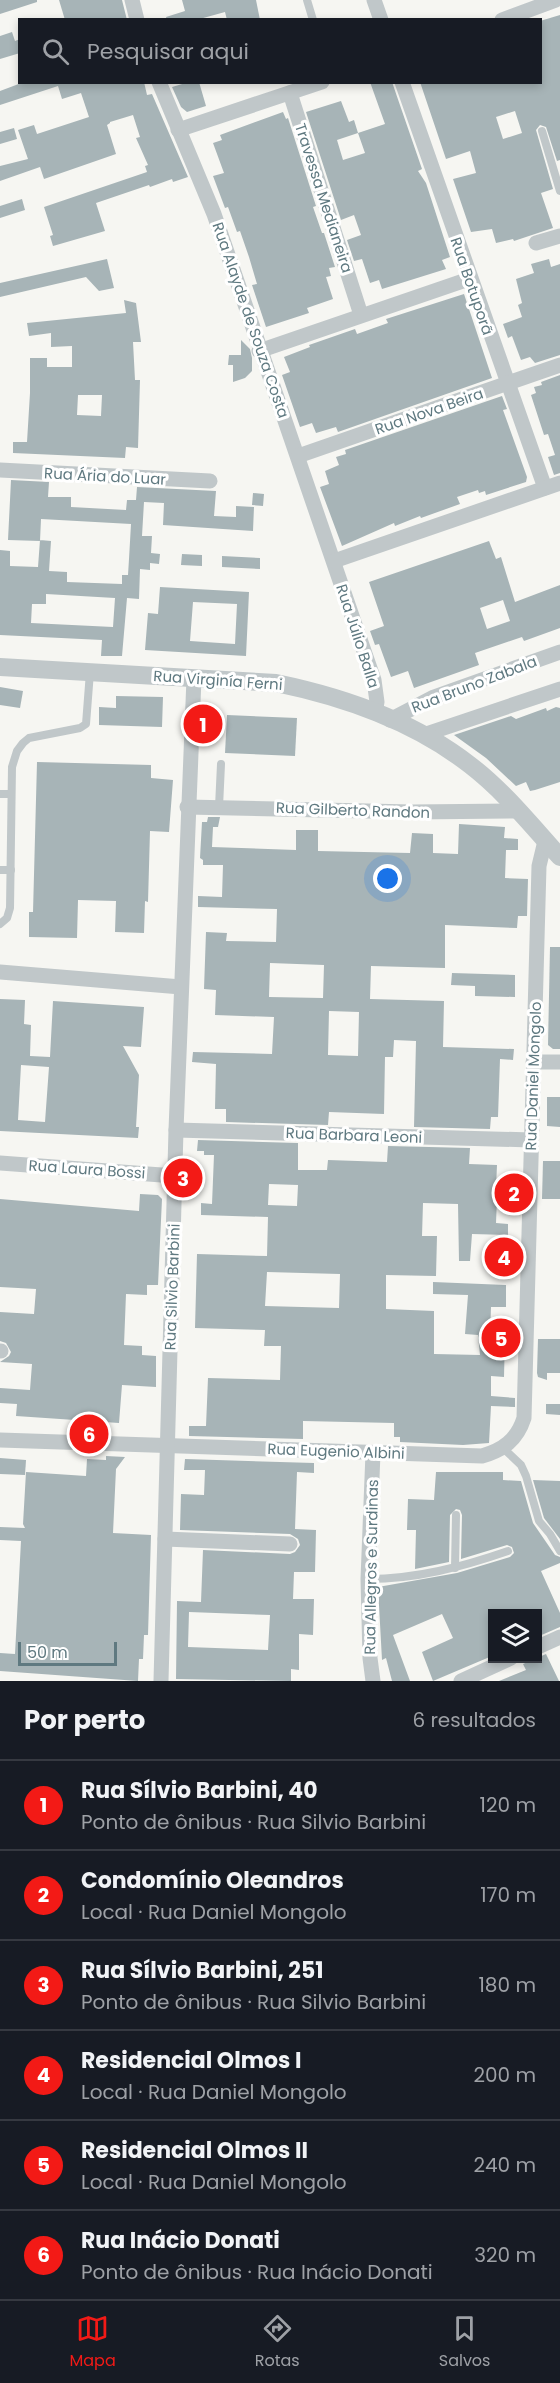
<!DOCTYPE html>
<html lang="pt">
<meta charset="utf-8">
<style>
body{margin:0;font-family:Poppins,sans-serif;background:#242831;color:#f1f3f6}
.controls{position:absolute;right:18px;bottom:18px;display:grid;overflow:hidden;border-radius:0px;box-shadow:0 3px 9px #0003}
.controls button{width:54px;height:54px;display:grid;place-items:center;padding:0;border:0;border-bottom:2px solid #363941;background:#171b24;color:#f1f3f6;font:30px sans-serif}
.scale{position:absolute;left:18px;bottom:15px;width:99px;box-sizing:border-box;padding-left:6px;border:3px solid #5f7980;border-top:0;font-size:16px;line-height:21px;white-space:nowrap;color:#5f7980;-webkit-text-stroke:4px #fff;paint-order:stroke}
.you{position:absolute;left:388px;top:879px;width:21px;height:21px;margin:-15px;border:4px solid #fff;border-radius:50%;background:#1a73e8;box-shadow:0 0 0 9px #1a73e833}
.badge{display:grid;place-items:center;width:39px;height:39px;border-radius:50%;background:#f31a16;color:#fff;font-size:20px;font-weight:700}
.pin{position:absolute;translate:-50% -50%;border:3px solid #fff;box-shadow:0 2px 6px #0006}
.list{margin:0;padding:0;list-style:none}
h2{display:flex;justify-content:space-between;align-items:center;height:78px;margin:0;padding:0 24px;font-size:26px}
h2 small{font-size:20px;font-weight:400;color:#9ea1a6}
.list li{display:grid;grid-template-columns:39px 1fr auto;gap:18px;align-items:center;box-sizing:border-box;height:90px;padding:0 24px;border-top:2px solid #363941}
.list b{display:block;font-size:22px;white-space:nowrap}
.list p{margin:0;font-size:20px;white-space:nowrap;color:#9ea1a6}
.list em{font-size:20px;font-style:normal;color:#9ea1a6}
.icon{flex:none;width:33px;height:33px;fill:none;stroke:currentColor;stroke-width:2;stroke-linecap:round;stroke-linejoin:round}
.map{position:relative;flex:none;width:560px;height:1681px;overflow:hidden}
.search{position:absolute;background:#171b24;box-shadow:0 3px 9px #0003;left:18px;right:18px;top:18px;height:66px;display:flex;align-items:center;gap:15px;box-sizing:border-box;padding:0 21px;border-radius:0px;color:#9ea1a6;font-size:22px}
.sheet{height:618px;background:#171b24}
nav{display:flex;justify-content:space-around;align-items:center;box-sizing:border-box;height:84px;border-top:2px solid #363941;background:#171b24;font-size:16px;color:#9ea1a6}
nav a{display:grid;justify-items:center;gap:3px}
nav .on{color:#f31a16}
.map>svg:first-child{display:block}
</style>
<div class="map">
<svg width="560" height="1681" viewBox="0 0 560 1681">
<rect width="100%" height="100%" fill="#f6f6f2"/>
<g fill="#a7b4b7" fill-rule="evenodd">
<path d="M0 0H37V2L0 14Z"/>
<path d="M59 0H122L127 20H65Z"/>
<path d="M182 0H256L260 20H227L225 12 196 20H167L166 17 185 11Z"/>
<path d="M560 15V160L557 161 546 127 540 125 536 130 553 189 541 193 553 228 514 241 513 239 496 243 492 229 471 232 453 179 476 173 470 151 446 159 420 82H540V21ZM515 111 522 133 503 139 496 117Z"/>
<path d="M12 32 15 41 20 39V53L0 59V36Z"/>
<path d="M24 82H144L147 95 152 94 188 177 173 182 172 179 150 187 149 185 96 203 105 231 53 246 50 236 53 235 44 207 147 172 145 166 148 165 136 138 140 137 133 115 110 122V123L107 125 116 154 44 179 40 167 0 181V166L28 159 18 130 34 125 37 134 89 117 81 93 62 99 58 86 0 105V91Z"/>
<path d="M189 82H199L206 106 187 112 181 107 172 87Z"/>
<path d="M370 82H392L422 169 418 171 426 183 450 257 442 260 446 269 382 289 379 280 370 283 362 259 354 261 347 240 361 235 354 215 341 220 306 112 341 101 349 122 354 120 358 133 385 124ZM358 133 365 153 343 160 337 140Z"/>
<path d="M283 112 286 119 288 118 316 206 313 207 322 233H324L335 267 329 268 331 276 326 277 333 299 307 308 309 313 266 327 252 285 257 284 249 257 240 231 237 232 228 207 225 208 213 176 224 173 213 143 222 140 220 135Z"/>
<path d="M14 128 17 139 0 144V132Z"/>
<path d="M22 199 25 210 0 218V206Z"/>
<path d="M107 259 114 288 99 291 86 277 0 297V283Z"/>
<path d="M549 259 551 267 560 264V355L535 363 530 357 521 360 512 336 508 338 503 324 522 317 518 305 522 303 516 279 534 273 531 264Z"/>
<path d="M464 294 492 378 338 432 336 427 316 433 312 423 300 427 282 375 290 372 284 357 310 347 309 345 355 329 357 334 388 323 386 319Z"/>
<path d="M124 300 136 303 141 342H133L135 380H140L138 448 126 447 125 458 13 453V442H27L30 393V358H47V367H72V346L51 347V333L29 336 27 323 126 313ZM78 395H102L101 416 77 415Z"/>
<path d="M241 340 250 349 252 358V371L245 378 233 382V365H228L229 355H241Z"/>
<path d="M560 375V473L554 475 548 457 555 455 548 434 544 435 531 395 536 393 534 387 542 385 541 382Z"/>
<path d="M502 396 507 409 503 410 527 477 526 482 486 495 485 491 479 493 478 490 457 497 460 504 421 518 420 516 395 526 394 523 342 546 320 487 329 484 325 471 339 465 336 457 346 454 345 450Z"/>
<path d="M11 480 49 482 48 497H71V507L126 510 127 500H136L137 487 216 491 214 516 236 517V506L254 507 253 531 163 525 164 503 144 502 142 536H152L151 553 160 554 159 564 150 563V570L140 569 139 599 127 598 122 656H101L102 640 0 635V550L10 551V566L38 567 40 540 51 541 49 571 67 572V582L122 584V575H128L129 559 131 524 41 519 40 541 8 540ZM46 594 115 598 113 627 31 623 32 604H46Z"/>
<path d="M253 493 264 494 263 506 252 505Z"/>
<path d="M489 541 496 559 501 557 515 602 560 585V628L524 641 522 637 475 653 479 665 414 688 408 671 391 677 379 644 375 645 370 631 384 626 369 582ZM503 600 510 621 487 629 480 608Z"/>
<path d="M182 554 202 555V566L181 565Z"/>
<path d="M222 556 260 558V569L222 567Z"/>
<path d="M160 587 249 592 246 656 145 650 148 613 158 614ZM193 602 237 604 235 644 190 641Z"/>
<path d="M0 687 23 691 20 708 0 705Z"/>
<path d="M116 696 163 697 162 727 99 725V707L116 708Z"/>
<path d="M556 707 560 708V782L535 790 530 791 526 782 516 786 486 758 454 735 511 716 516 719 546 708 547 711Z"/>
<path d="M227 715 297 718 295 756 225 753Z"/>
<path d="M37 762 151 765V778L173 780 169 832 150 831 148 902 145 901 144 933 115 932 116 901 78 900 77 938 29 937V912H33Z"/>
<path d="M208 817H220L218 827H213L212 847 296 850V830H318V851L410 853 412 833 433 834V853L458 854 459 824 505 827 504 838 518 839V850H506L505 878 528 879 527 916H518L517 928 445 925V968L371 966 370 999 444 1001 443 1047 514 1049 513 1060 500 1059 498 1117H491L490 1129 414 1127 416 1041 394 1040 393 1057H385L384 1114 329 1112 328 1125 226 1122V1109H215L216 1064 192 1062 193 1052 272 1054 274 1017 215 1015 216 990 204 989 206 932 227 933 226 941 276 942 277 909 198 907V896L222 897 223 865H203V860L200 858 202 822H207ZM270 963 324 965 323 998 269 997ZM329 1011 359 1012 358 1056 328 1055Z"/>
<path d="M550 947H560V1049H553L548 1045Z"/>
<path d="M452 973 515 975V997L475 996V986L451 985Z"/>
<path d="M0 999 25 1000 24 1024 31 1025 30 1056 50 1057 53 1001 144 1007 141 1047 123 1046 139 1075 136 1127H139L138 1138 0 1131ZM21 1065 49 1067 45 1122 18 1120Z"/>
<path d="M547 1097H560V1127L547 1126Z"/>
<path d="M198 1140 298 1143V1170H327L328 1160 387 1162 388 1146 470 1148 469 1164 497 1165 496 1188H520V1199H497L496 1223 508 1224V1235L472 1234 470 1261H459L458 1204 423 1203 422 1236H437L436 1276 386 1275V1309L434 1311V1354L480 1355 478 1335 465 1334 468 1295 433 1294V1282L506 1285V1307H491L490 1335H505L504 1377 491 1376V1396L515 1398V1407L491 1406 489 1443 463 1445 400 1442V1437H394V1423L303 1421V1439L189 1436V1426H206L208 1378 280 1380 281 1346H264L265 1330 195 1328 197 1254 267 1256 268 1217 201 1215V1203L212 1204 214 1155H204V1151H197ZM269 1184 298 1185 297 1206 268 1205ZM267 1272 340 1274 339 1308 265 1306Z"/>
<path d="M543 1161H560V1199H542Z"/>
<path d="M140 1194 158 1195 162 1199 158 1285H147V1295L126 1294 124 1345 142 1346V1355L156 1356V1387L122 1385 119 1423 16 1416 17 1404 0 1403V1388L30 1390 32 1364 0 1362 9 1356 11 1352 6 1343 0 1341V1312L34 1314 36 1289 0 1287V1199L139 1211Z"/>
<path d="M538 1339H560V1373H547V1380L538 1377 537 1373Z"/>
<path d="M546 1404H560V1415L546 1414Z"/>
<path d="M106 1456 125 1457 116 1469 113 1533 151 1535 148 1635H144L143 1659H139L138 1681 0 1671V1653L15 1654 21 1541 0 1540V1527L25 1528 23 1524 26 1472 86 1476 87 1459 106 1460Z"/>
<path d="M0 1458 26 1460 25 1475 0 1474Z"/>
<path d="M185 1459 314 1463V1473L297 1472 295 1529 316 1530 315 1572H294L293 1599H314L313 1635 299 1634V1670L291 1669V1681L176 1679 177 1601 201 1602 203 1550 290 1554 295 1552 300 1545 298 1539 290 1534 180 1530 181 1494 204 1495 205 1470H184ZM189 1612 270 1615 268 1650 188 1647Z"/>
<path d="M436 1472H503V1480L521 1481 533 1523 555 1555 560 1557V1563L541 1571 560 1613V1627L537 1637V1614H492V1656L433 1681 422 1652 453 1638 442 1614 393 1635 410 1681H392L386 1658 382 1660 378 1587 457 1573 510 1557 514 1553 512 1547 507 1545 461 1559 462 1515 460 1510 456 1509 450 1515 449 1562 415 1569 416 1530H407L408 1499 434 1500Z"/>
<path d="M533 1480 560 1481V1539L544 1518Z"/>
<path d="M546 1654 559 1681H499L526 1670 523 1664Z"/>
</g>
<g fill="none" stroke-linecap="round" stroke-linejoin="round">
<g stroke="#c0c7c9" stroke-width="8">
<path d="M307 0 313 20"/>
<path d="M542 131 560 191"/>
<path d="M0 794H11"/>
<path d="M219 807 221 764"/>
<path d="M0 870H11"/>
<path d="M0 924 7 918 10 908 12 767 17 751 23 743 29 738 80 728 86 724 90 672"/>
<path d="M503 1448 521 1465 526 1476 539 1521 550 1534 560 1551"/>
<path d="M455 1568 456 1515"/>
<path d="M368 1579C416 1579 462 1567 508 1551"/>
</g>
<g stroke="#c0c7c9" stroke-width="15">
<path d="M132 0 137 20"/>
<path d="M374 0 381 20"/>
<path d="M502 20 556 0"/>
<path d="M159 82 214 214 374 680 377 702 375 713"/>
<path d="M402 82 545 488"/>
<path d="M290 93 361 315"/>
<path d="M178 130 322 82"/>
<path d="M536 243 560 236"/>
<path d="M259 351 469 279"/>
<path d="M298 456 560 365"/>
<path d="M0 470 210 481"/>
<path d="M334 561 560 483"/>
<path d="M390 720 434 697 560 652"/>
<path d="M423 735 560 689"/>
<path d="M187 807 412 812 518 811"/>
<path d="M0 972 181 987"/>
<path d="M533 1062H560"/>
<path d="M176 1130 531 1140"/>
<path d="M0 1163 175 1176"/>
<path d="M0 1351H1"/>
<path d="M0 1440 482 1456C503 1450 517 1440 524 1418L539 866 545 841"/>
<path d="M165 1539 290 1544"/>
<path d="M538 1647 560 1637"/>
<path d="M161 1681 176 1130 194 678"/>
<path d="M373 1681 370 1658 368 1579 373 1453"/>
<path d="M461 1681 511 1658"/>
</g>
<path stroke="#c0c7c9" stroke-width="18" d="M0 667 276 683C344 697 415 722 470 765 504 791 531 825 560 857"/>
</g>
<g text-anchor="middle" dominant-baseline="central" stroke-width="6" stroke-linejoin="round" paint-order="stroke">
<g font-size="15" fill="#5f7980" stroke="#fff">
<text transform="translate(324 198) rotate(72)">Travessa Medianeira</text>
<text transform="translate(472 286) rotate(71)">Rua Botuporã</text>
<text transform="translate(251 320) rotate(71)">Rua Alayde de Souza Costa</text>
<text transform="translate(429 411) rotate(-19)">Rua Nova Beira</text>
<text transform="translate(105 476) rotate(3)">Rua Ária do Luar</text>
<text transform="translate(358 636) rotate(72)">Rua Júlio Balla</text>
<text transform="translate(218 680) rotate(4)">Rua Virginía Ferni</text>
<text transform="translate(474 684) rotate(-21)">Rua Bruno Zabala</text>
<text transform="translate(353 810) rotate(2)">Rua Gilberto Randon</text>
<text transform="translate(533 1076) rotate(-88)">Rua Daniel Mongolo</text>
<text transform="translate(354 1135) rotate(2)">Rua Barbara Leoni</text>
<text transform="translate(87 1169) rotate(4)">Rua Laura Bossi</text>
<text transform="translate(172 1287) rotate(-88)">Rua Silvio Barbini</text>
<text transform="translate(336 1451) rotate(2)">Rua Eugenio Albini</text>
<text transform="translate(371 1567) rotate(-89)">Rua Allegros e Surdinas</text>
</g>
</g>
</svg>
<div class="controls">
<button><svg class="icon" aria-label="layers" viewBox="0 0 24 24"><path d="M12 4l9 5-9 5-9-5zM3 14l9 5 9-5"/></svg></button>
</div>
<div class="scale">50 m</div>
<div class="you"></div>
<div class="pin badge" style="left:203px;top:724px">1</div>
<div class="pin badge" style="left:514px;top:1193px">2</div>
<div class="pin badge" style="left:183px;top:1178px">3</div>
<div class="pin badge" style="left:504px;top:1257px">4</div>
<div class="pin badge" style="left:501px;top:1338px">5</div>
<div class="pin badge" style="left:89px;top:1434px">6</div>
<div class="search"><svg class="icon" aria-label="search" viewBox="0 0 24 24"><circle cx="10" cy="10" r="6"/><path d="M15 15l6 6"/></svg>Pesquisar aqui</div>
</div>
<section class="sheet">
<h2>Por perto<small>6 resultados</small></h2>
<ul class="list">
<li><span class="badge">1</span><div><b>Rua Sílvio Barbini, 40</b><p>Ponto de ônibus · Rua Silvio Barbini</p></div><em>120 m</em></li>
<li><span class="badge">2</span><div><b>Condomínio Oleandros</b><p>Local · Rua Daniel Mongolo</p></div><em>170 m</em></li>
<li><span class="badge">3</span><div><b>Rua Sílvio Barbini, 251</b><p>Ponto de ônibus · Rua Silvio Barbini</p></div><em>180 m</em></li>
<li><span class="badge">4</span><div><b>Residencial Olmos I</b><p>Local · Rua Daniel Mongolo</p></div><em>200 m</em></li>
<li><span class="badge">5</span><div><b>Residencial Olmos II</b><p>Local · Rua Daniel Mongolo</p></div><em>240 m</em></li>
<li><span class="badge">6</span><div><b>Rua Inácio Donati</b><p>Ponto de ônibus · Rua Inácio Donati</p></div><em>320 m</em></li>
</ul>
</section>
<nav>
<a class="on"><svg class="icon" aria-label="map" viewBox="0 0 24 24"><path d="M3 6l6-2 6 2 6-2v14l-6 2-6-2-6 2zM9 4v14M15 6v14"/></svg>Mapa</a>
<a><svg class="icon" aria-label="directions" viewBox="0 0 24 24"><path d="M12 3l9 9-9 9-9-9zM9 14v-3h6M13 9l2 2-2 2"/></svg>Rotas</a>
<a><svg class="icon" aria-label="saved" viewBox="0 0 24 24"><path d="M7 4h10v16l-5-4-5 4z"/></svg>Salvos</a>
</nav>
